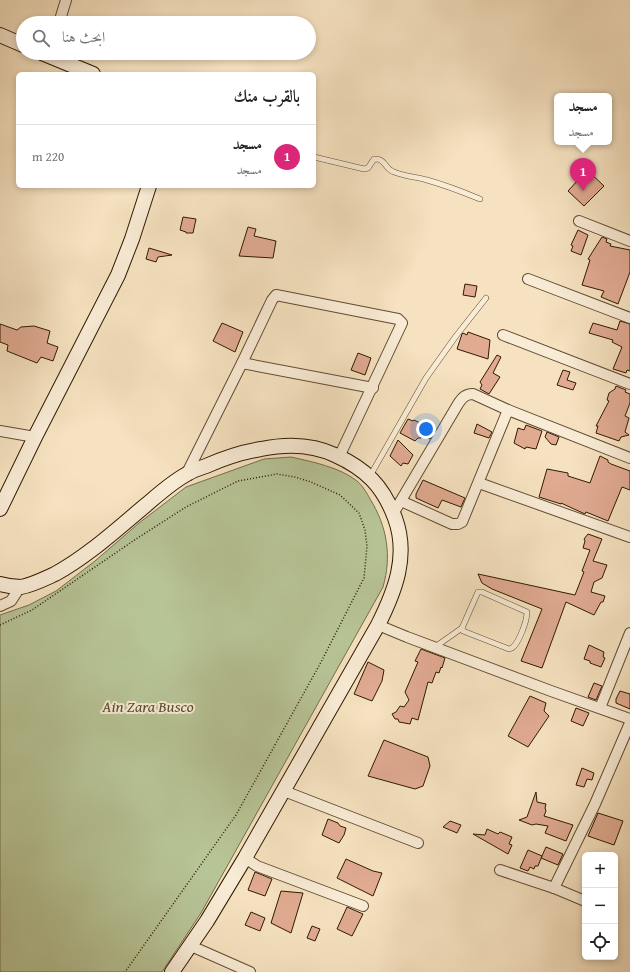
<!DOCTYPE html>
<html lang="ar">
<meta charset="utf-8">
<style>
body{margin:0;font-family:"Gentium Book Plus",Amiri,serif;background:#f2f2f2;color:#202124;direction:rtl}
.controls{position:absolute;right:12px;bottom:12px;display:grid;overflow:hidden;border-radius:6px;box-shadow:0 2px 6px #0003}
.controls button{width:36px;height:36px;display:grid;place-items:center;padding:0;border:0;border-bottom:1px solid #e0e0e0;background:#fff;color:#202124;font:20px sans-serif}
.you{position:absolute;left:426px;top:429px;width:14px;height:14px;margin:-10px;border:3px solid #fff;border-radius:50%;background:#1a73e8;box-shadow:0 0 0 6px #1a73e833}
.badge{display:grid;place-items:center;width:26px;height:26px;border-radius:50%;background:#db2777;color:#fff;font-size:13px;font-weight:700}
.pin{position:absolute;translate:-50% -33px;filter:drop-shadow(0 1px 2px #0008)}
.pin::after{content:'';position:absolute;top:21px;width:14px;height:12px;background:inherit;clip-path:polygon(0 0,100% 0,50% 100%)}
.popup{position:absolute;left:554px;top:93px;width:58px;height:52px;box-sizing:border-box;display:grid;place-content:center;border-radius:6px;background:#fff;filter:drop-shadow(0 1px 3px #0005);font-size:13px;white-space:nowrap;color:#757577}
.popup b{font-size:15px;color:#202124}
.popup::after{content:'';position:absolute;left:50%;top:100%;margin-left:-8px;border:8px solid transparent;border-top-color:#fff}
.list{margin:0;padding:0;list-style:none}
h2{display:flex;justify-content:space-between;align-items:center;height:52px;margin:0;padding:0 16px;font-size:17px}
h2 small{font-size:13px;font-weight:400;color:#757577}
.list li{display:grid;grid-template-columns:26px 1fr auto;gap:12px;align-items:center;box-sizing:border-box;height:64px;padding:0 16px;border-top:1px solid #e0e0e0}
.list b{display:block;font-size:15px;white-space:nowrap}
.list p{margin:0;font-size:13px;white-space:nowrap;color:#757577}
.list em{font-size:13px;font-style:normal;color:#757577}
.icon{flex:none;width:22px;height:22px;fill:none;stroke:currentColor;stroke-width:2;stroke-linecap:round;stroke-linejoin:round}
.map{position:relative;flex:none;width:630px;height:972px;overflow:hidden;direction:ltr}
.search{position:absolute;background:#fff;box-shadow:0 2px 6px #0003;left:16px;top:16px;width:300px;height:44px;display:flex;align-items:center;gap:10px;box-sizing:border-box;padding:0 14px;border-radius:22px;color:#757577;font-size:15px}
.panel{position:absolute;background:#fff;box-shadow:0 2px 6px #0003;left:16px;top:72px;width:300px;height:116px;border-radius:6px;direction:rtl}
.map>svg:first-child{display:block}
</style>
<div class="map">
<svg width="630" height="972" viewBox="0 0 630 972">
<rect width="100%" height="100%" fill="#f6e2c0"/>
<filter id="stains"><feTurbulence type="fractalNoise" baseFrequency=".005" numOctaves="4"/><feColorMatrix values="0 0 0 0 .2 0 0 0 0 .09 0 0 0 0 .02 0 0 0 .5 -.17"/></filter>
<radialGradient id="worn" r=".72"><stop offset=".6" stop-color="#630" stop-opacity="0"/><stop offset="1" stop-color="#630" stop-opacity=".3"/></radialGradient>
<path fill="#b7c496" stroke="#746e4b" d="M291 457C313 462 339 467 357 481 362 485 367 493 370 499 387 526 392 556 383 587L201 913 162 972H0V615L29 605 56 591 95 561 139 523 186 487 264 459Z"/>
<g fill="#e1ab92" stroke="#301900">
<path d="M584 167 604 186 584 206 568 191 578 180 576 177Z"/>
<path d="M183 217 196 219 193 233H186V232L180 230Z"/>
<path d="M248 227 256 229 254 236 276 241 273 258 239 256Z"/>
<path d="M578 230 588 235 581 255 571 251 573 246 571 245Z"/>
<path d="M602 237 607 239 606 242 611 244 610 246 630 250V272L618 304 601 297 604 291 582 285 590 260 588 259Z"/>
<path d="M149 248 172 255 158 257 156 262 146 259Z"/>
<path d="M465 284 477 286 475 297 463 295Z"/>
<path d="M620 321 630 324V371L627 370 626 373 613 369 622 347 612 342 613 340 589 333 593 323 617 330Z"/>
<path d="M222 323 243 332 235 352 213 341Z"/>
<path d="M0 324 17 330 21 327 34 326 50 331 47 343 58 347 53 361 41 357 37 363 7 351 8 345 0 342Z"/>
<path d="M468 332 490 340 488 359 457 349 462 334 463 333 467 335Z"/>
<path d="M358 353 371 358 365 375 351 370Z"/>
<path d="M497 355 501 357 493 373 500 377 489 394 480 389 482 385 480 382Z"/>
<path d="M563 370 570 372 567 380 576 383 573 390 557 385Z"/>
<path d="M616 386 626 390 625 392 630 394V403L625 416 629 418 625 432 629 435 621 437 619 441 596 433 598 426H596L609 401 607 400 609 393 615 389Z"/>
<path d="M408 419 413 421 414 420 435 430 430 439 423 435 421 438H418L415 441 400 433Z"/>
<path d="M477 424 492 432 489 438 474 433Z"/>
<path d="M526 425 542 431 536 449 526 447 525 449 514 443 518 428 524 430Z"/>
<path d="M547 432 559 437 556 445 551 444 545 437Z"/>
<path d="M398 440 413 455 408 464 403 463 401 466 390 456Z"/>
<path d="M600 456 608 460V462L611 464 630 471V490L622 487 608 521 586 512 585 514 561 503V504L539 497 547 469 568 473V476L590 483Z"/>
<path d="M423 480 465 498 461 507 442 500 438 508 416 498V494Z"/>
<path d="M588 534 602 539 593 561 607 565 602 578 594 582 591 592 605 596 603 602H601L594 615 566 602 542 668 521 661 542 609 492 589 482 583 478 574 575 595 584 572 582 571 590 550 583 548 585 541 584 539Z"/>
<path d="M589 645 604 652 603 657 605 658 601 667 590 663V661L584 659Z"/>
<path d="M421 649 445 658 442 668 441 667 439 673 436 672 432 683 428 682 418 720 412 718 410 724 399 722 398 719H395L392 714 396 712 400 706 404 707 409 700 405 692 418 662 415 661Z"/>
<path d="M368 662 384 670 382 681 372 701 354 694Z"/>
<path d="M594 683 602 686 596 700 588 697Z"/>
<path d="M620 691 630 694V709L616 703V699Z"/>
<path d="M530 696 546 703 544 711 549 716 528 747 508 736Z"/>
<path d="M576 708 589 713 583 726 571 721Z"/>
<path d="M384 740 428 757 430 766 423 786 415 789 368 776Z"/>
<path d="M582 768 594 773 592 780 587 779 584 787 576 785Z"/>
<path d="M536 792 537 802 546 804 545 808 546 811 544 816 573 825 566 841 545 833 548 826 536 824 532 825 519 820 527 817Z"/>
<path d="M598 813 623 821 614 845 588 836Z"/>
<path d="M328 819 338 823 340 826 346 828 344 835 339 843 322 835Z"/>
<path d="M450 821 461 825 457 833 443 827Z"/>
<path d="M487 829 498 834 500 832 512 837 509 844 512 845 508 854 473 834 485 835Z"/>
<path d="M546 847 563 854 558 865 541 858Z"/>
<path d="M528 850 542 856 538 866H535L534 869 530 867 528 871 520 868Z"/>
<path d="M346 859 373 871 382 873 373 896 337 878Z"/>
<path d="M255 872 272 879 265 896 248 890Z"/>
<path d="M281 891 303 893 291 933 271 923Z"/>
<path d="M347 907 363 914 352 936 337 929Z"/>
<path d="M251 912 265 918 260 931 245 925Z"/>
<path d="M312 926 320 929 315 941 307 938Z"/>
</g>
<g fill="none" stroke-linecap="round" stroke-linejoin="round">
<defs>
<g id="lane">
<path d="M314 157 364 169 368 168 374 159C385 158 385 169 394 172 404 176 416 177 427 180 445 185 463 192 480 199"/>
<path d="M370 476 426 378 456 336 486 298"/>
<path d="M478 592H482L527 612C527 621 519 643 512 648L509 649 463 631 462 628Z"/>
<path d="M435 647 462 628"/>
</g>
<g id="street">
<path d="M59 23 66 0"/>
<path d="M579 221 630 241"/>
<path d="M528 279 630 318"/>
<path d="M503 335 630 384"/>
<path d="M242 363 373 388"/>
<path d="M0 431 35 437"/>
<path d="M187 473 242 363 272 300 276 295 398 319 402 323 339 457"/>
<path d="M479 483 630 537"/>
<path d="M401 501 452 524H458L462 522 508 410"/>
<path d="M393 514 458 404C462 398 465 394 473 394L508 410 630 458"/>
<path d="M0 606 11 601 20 587"/>
<path d="M378 625 407 637 551 691 630 719"/>
<path d="M600 708 630 633"/>
<path d="M284 791 418 843"/>
<path d="M245 858 257 866 363 906"/>
<path d="M500 870 554 888 585 901"/>
<path d="M554 888 595 804 630 723"/>
<path d="M191 946 250 972"/>
</g>
<g id="secondary">
<path d="M0 35 23 45"/>
<path d="M42 53 93 74"/>
<path d="M0 509 35 437 118 275 132 239 149 186"/>
<path d="M0 584C7 586 14 587 21 587 32 585 44 579 55 574 88 556 117 529 146 505 159 494 172 482 187 474 193 470 200 468 206 466 224 458 242 452 261 449 285 444 312 444 335 455 366 469 383 486 395 518 409 556 395 591 378 625L245 858 207 921 172 972"/>
</g>
</defs>
<use href="#lane" stroke="#624b30" stroke-width="6"/>
<use href="#street" stroke="#624b30" stroke-width="12"/>
<use href="#secondary" stroke="#301900" stroke-width="16"/>
<path stroke="#301900" stroke-width="1.5" stroke-dasharray="1 2" stroke-linecap="butt" d="M0 625 32 610 136 539 186 507 238 481 277 474 295 477 311 482 340 495 359 513 365 530 367 546 364 578 320 664 236 815 125 972"/>
<use href="#lane" stroke="#f9ecd6" stroke-width="5"/>
<use href="#street" stroke="#f9ecd6" stroke-width="10"/>
<use href="#secondary" stroke="#f9ecd6" stroke-width="14"/>
</g>
<g text-anchor="middle" dominant-baseline="central" stroke-width="4" stroke-linejoin="round" paint-order="stroke">
<g font-size="16" font-style="italic" fill="#584c2d" stroke="#f9ecd6">
<text x="148" y="706">Ain Zara Busco</text>
</g>
</g>
<rect width="100%" height="100%" filter="url(#stains)"/>
<rect width="100%" height="100%" fill="url(#worn)"/>
</svg>
<div class="controls">
<button>+</button>
<button>−</button>
<button><svg class="icon" aria-label="locate" viewBox="0 0 24 24"><circle cx="12" cy="12" r="6"/><path d="M12 2v4M12 18v4M2 12h4M18 12h4"/></svg></button>
</div>
<div class="you"></div>
<div class="pin badge" style="left:583px;top:191px">1</div>
<div class="popup"><b>مسجد</b>مسجد</div>
<div class="search"><svg class="icon" aria-label="search" viewBox="0 0 24 24"><circle cx="10" cy="10" r="6"/><path d="M15 15l6 6"/></svg>ابحث هنا</div>
<section class="panel">
<h2>بالقرب منك<small></small></h2>
<ul class="list">
<li><span class="badge">1</span><div><b>مسجد</b><p>مسجد</p></div><em>220 m</em></li>
</ul>
</section>
</div>
